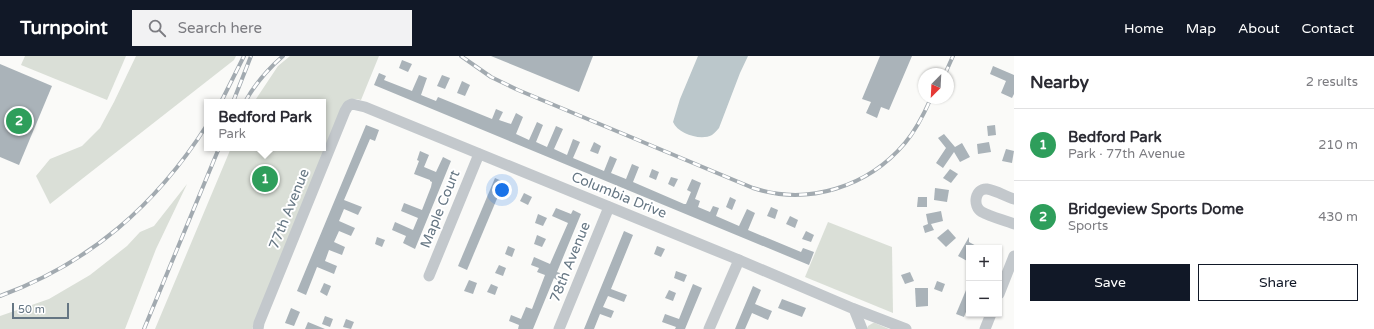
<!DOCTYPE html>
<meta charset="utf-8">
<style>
body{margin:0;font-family:"Varela Round",sans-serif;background:#f2f2f3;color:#2b2b33}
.controls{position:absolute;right:12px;bottom:12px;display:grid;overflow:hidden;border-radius:0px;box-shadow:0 1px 3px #0004}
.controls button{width:36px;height:36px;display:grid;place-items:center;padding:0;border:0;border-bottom:1px solid #e1e1e2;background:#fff;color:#2b2b33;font:20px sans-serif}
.compass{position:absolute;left:918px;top:12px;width:36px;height:36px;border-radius:50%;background:#fff;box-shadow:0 1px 3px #0004;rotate:204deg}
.scale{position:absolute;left:12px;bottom:10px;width:57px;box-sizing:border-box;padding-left:4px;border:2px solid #657683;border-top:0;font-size:11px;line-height:14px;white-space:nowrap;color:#657683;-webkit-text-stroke:3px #fff;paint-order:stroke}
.you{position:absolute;left:502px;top:134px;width:14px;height:14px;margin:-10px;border:3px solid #fff;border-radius:50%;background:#1a73e8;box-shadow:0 0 0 6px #1a73e833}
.badge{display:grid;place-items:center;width:26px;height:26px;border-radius:50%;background:#111827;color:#fff;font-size:13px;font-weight:700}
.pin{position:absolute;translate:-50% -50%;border:2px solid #fff;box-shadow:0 1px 4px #0006}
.popup{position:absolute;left:204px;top:43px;width:122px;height:52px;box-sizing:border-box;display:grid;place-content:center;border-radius:0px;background:#fff;filter:drop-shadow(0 1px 3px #0005);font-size:13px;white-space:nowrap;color:#7c7c81}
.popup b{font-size:15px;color:#2b2b33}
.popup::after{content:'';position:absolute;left:50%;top:100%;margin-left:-8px;border:8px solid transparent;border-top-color:#fff}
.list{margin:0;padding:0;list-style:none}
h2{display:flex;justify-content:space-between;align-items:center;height:52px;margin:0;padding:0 16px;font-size:17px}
h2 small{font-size:13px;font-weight:400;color:#7c7c81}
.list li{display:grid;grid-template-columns:26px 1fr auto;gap:12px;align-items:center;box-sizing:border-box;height:72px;padding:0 16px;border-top:1px solid #e1e1e2}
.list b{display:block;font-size:15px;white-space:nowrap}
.list p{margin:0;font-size:13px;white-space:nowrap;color:#7c7c81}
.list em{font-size:13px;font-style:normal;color:#7c7c81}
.actions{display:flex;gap:8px;padding:12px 16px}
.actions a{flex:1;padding:9px 0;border:1px solid #111827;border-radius:0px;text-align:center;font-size:14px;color:#111827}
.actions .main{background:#111827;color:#fff}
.icon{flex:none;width:22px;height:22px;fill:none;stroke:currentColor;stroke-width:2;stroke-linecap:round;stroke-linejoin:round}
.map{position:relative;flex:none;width:1014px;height:273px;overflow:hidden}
header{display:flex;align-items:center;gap:24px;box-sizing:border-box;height:56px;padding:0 20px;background:#111827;color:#fff}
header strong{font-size:19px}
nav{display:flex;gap:22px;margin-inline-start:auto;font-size:14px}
.search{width:280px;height:36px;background:#f2f2f3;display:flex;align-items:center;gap:10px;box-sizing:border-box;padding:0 14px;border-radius:0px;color:#7c7c81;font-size:15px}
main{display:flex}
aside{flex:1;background:#fff}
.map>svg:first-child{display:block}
</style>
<header>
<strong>Turnpoint</strong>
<div class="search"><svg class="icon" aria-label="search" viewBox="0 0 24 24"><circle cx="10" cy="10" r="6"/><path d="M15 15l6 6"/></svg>Search here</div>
<nav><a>Home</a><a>Map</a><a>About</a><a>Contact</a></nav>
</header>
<main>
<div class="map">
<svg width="1014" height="273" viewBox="0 0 1014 273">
<rect width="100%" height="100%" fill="#fafaf8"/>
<g fill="#dadfd7">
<path d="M25 0H126L107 44 21 9Z"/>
<path d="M136 0H236L234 4 50 148 36 120 50 103 82 90 100 72 114 46Z"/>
<path d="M290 0H379L361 44 357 43 349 44 294 168 252 273H155L231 92H323V46H254L278 10Z"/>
<path d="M187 128 156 193 125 273H0V260L49 243 90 219 127 190 140 176 154 170Z"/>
<path d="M828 166 892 191 893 257 805 221Z"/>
<path d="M873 267H875L889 273H867L868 270Z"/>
</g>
<path fill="#bbc7cb" d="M698 0H748L740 17 719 72C717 74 715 77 712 79 701 85 678 78 673 66L680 43Z"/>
<g fill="#aab3b9">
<path d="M491 0H593L579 36Z"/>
<path d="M880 0H912L889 54 881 51 877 62 866 57 871 46 862 43Z"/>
<path d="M402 4 412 8 408 16 399 12Z"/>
<path d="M0 8 52 30 19 109 0 101Z"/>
<path d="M993 10 1014 19V38L1012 42 1001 37 1006 25 990 18Z"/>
<path d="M379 17 386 20 384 24 412 35 419 19 427 22 421 39 436 45 438 41 492 63 496 53 503 56 499 64 511 68 516 57 523 61 516 78 529 84 537 66 543 69 536 86 547 91 556 70 563 73 554 93 567 99 573 83 580 86 573 102 604 115 610 100 617 103 611 117 626 123 632 108 639 111 633 126 684 148H686L691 136 687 134 692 123 701 127 695 143 700 145 698 151 710 156 713 150 719 152 716 160 739 170 747 153 755 157 748 174 801 196 803 192 814 196 809 209 374 29Z"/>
<path d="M442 19 450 22 445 33 437 30Z"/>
<path d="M462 25 470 29 465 40 457 37Z"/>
<path d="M366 69 379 74 375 85 370 83 344 144 362 151 358 159 344 153 339 165 355 172 351 180 339 175 334 186 345 191 342 199 329 194 325 205 337 210 334 218 317 211 306 239 297 235Z"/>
<path d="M995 69 996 79 988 80 987 70Z"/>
<path d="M944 78 955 91 962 87 970 101 960 106 954 96 943 112 936 107 946 92 938 82Z"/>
<path d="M594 86 601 90 598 98 590 95Z"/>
<path d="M989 86 991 96 978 98 977 88Z"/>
<path d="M1006 93 1014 95 1012 107 1002 105Z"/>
<path d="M420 95 429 99 424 111 436 116 443 101 451 105 415 193 403 187 406 180 392 174 395 166 413 174 418 162 401 155 404 147 422 154 431 131 432 126 430 125V124L414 118 419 105 417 104Z"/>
<path d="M652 113 659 116 656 124 649 121Z"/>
<path d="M950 113 958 118 951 127 943 122Z"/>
<path d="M671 121 678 123 674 131 668 128Z"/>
<path d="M495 122 504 126 467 214 458 210Z"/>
<path d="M935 132 949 134 947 146 934 144Z"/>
<path d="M524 137 532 141 528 149 520 145Z"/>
<path d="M730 141 736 144 732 154 726 151Z"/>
<path d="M918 141H927V151H917Z"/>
<path d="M771 151 778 154 775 163 767 160Z"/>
<path d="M556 152 571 158 573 154 581 158 557 216 560 217 557 224 554 222 533 273H518L519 269 509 265 511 259 521 263 526 251 532 253 545 219 537 216 539 212 531 209 534 201 550 208 568 167 552 160Z"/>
<path d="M941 155 943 165 931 168 934 174 925 177 923 170 928 168 926 158Z"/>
<path d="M538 158 547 162 543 170 535 167Z"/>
<path d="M790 160 798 164 795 172 786 168Z"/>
<path d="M948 173 956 182 946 191 937 182Z"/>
<path d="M624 175 633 179 611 233 627 239 624 246 608 240 603 251 614 255 611 262 600 258 594 273H584Z"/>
<path d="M806 175 814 179 811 186 802 183Z"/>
<path d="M537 179 546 183 542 191 534 188Z"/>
<path d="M377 181 385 184 382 191 375 188Z"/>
<path d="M969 181V186L980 192H969V206L958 200Z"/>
<path d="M508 190 515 193 512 201 505 198Z"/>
<path d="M657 190 665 193 661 201 654 198Z"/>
<path d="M499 209 506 212 503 220 495 217Z"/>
<path d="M676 215 687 219 684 226 674 222Z"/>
<path d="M910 216 914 225 905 228 901 219Z"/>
<path d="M469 224 477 227 473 238 464 235Z"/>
<path d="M937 225 945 228 942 236 934 233Z"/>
<path d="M324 227 331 230 327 240 320 236Z"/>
<path d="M969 227V248L964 261 956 258Z"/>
<path d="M491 228 498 231 495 239 487 236Z"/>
<path d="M693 228 702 232 685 273H675L676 271 662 266 665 258 679 263Z"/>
<path d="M753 230 761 234 755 248 772 255 768 264 752 257 745 273H735Z"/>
<path d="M915 232H928V250L916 251Z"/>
<path d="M669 234 676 237 673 245 665 242Z"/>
<path d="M782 243 806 252 802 261 778 252Z"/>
<path d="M291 252 300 256 294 270 285 267Z"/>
<path d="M325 260 333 263 330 271 322 268Z"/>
<path d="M346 263 354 266 351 273 343 271Z"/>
<path d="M308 266 325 273H305Z"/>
</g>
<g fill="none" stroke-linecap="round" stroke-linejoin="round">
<g stroke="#c3c8cc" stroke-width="11">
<path d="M1014 143C1007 141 995 134 987 133 975 132 972 150 982 156 991 161 1004 164 1014 168"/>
<path d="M429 220 479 98"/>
<path d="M999 238 1014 200"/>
<path d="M854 253 906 273"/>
<path d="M258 273 259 267 345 55 348 50 352 48 365 51 739 204 854 253 862 273"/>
<path d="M559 273 609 151"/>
<path d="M709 273 739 204"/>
<path d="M985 273 991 258"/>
</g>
<defs>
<g id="rail">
<path d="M461 0 491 21 518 34 753 132C808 150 868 131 905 87 916 74 924 58 931 42"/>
<path d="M945 18 953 0"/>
<path d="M221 46 244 0"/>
<path d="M233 46 251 0"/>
<path d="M245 46C255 28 268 13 283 0"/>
<path d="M0 240C90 207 156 149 207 69"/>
<path d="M144 273 219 92"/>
</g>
</defs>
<use href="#rail" stroke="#a2aab0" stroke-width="4"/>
<use href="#rail" stroke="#fff" stroke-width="2.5" stroke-dasharray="8" stroke-linecap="butt"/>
</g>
<g text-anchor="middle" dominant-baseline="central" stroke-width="4" stroke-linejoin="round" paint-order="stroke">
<g font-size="14" fill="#657683" stroke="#fff">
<text transform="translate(619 139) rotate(22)">Columbia Drive</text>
<text transform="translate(289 153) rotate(-68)">77th Avenue</text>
<text transform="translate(440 153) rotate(-68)">Maple Court</text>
<text transform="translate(570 206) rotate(-68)">78th Avenue</text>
</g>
</g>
</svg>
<div class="controls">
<button>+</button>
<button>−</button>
</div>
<svg class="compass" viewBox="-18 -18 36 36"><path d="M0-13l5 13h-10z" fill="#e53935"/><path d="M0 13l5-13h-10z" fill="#7c7c81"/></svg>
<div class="scale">50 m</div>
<div class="you"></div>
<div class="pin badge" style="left:265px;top:123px;background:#2e9e5b">1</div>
<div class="popup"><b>Bedford Park</b>Park</div>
<div class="pin badge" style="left:19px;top:65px;background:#2e9e5b">2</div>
</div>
<aside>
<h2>Nearby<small>2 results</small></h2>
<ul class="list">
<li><span class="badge" style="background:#2e9e5b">1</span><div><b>Bedford Park</b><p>Park · 77th Avenue</p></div><em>210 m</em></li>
<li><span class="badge" style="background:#2e9e5b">2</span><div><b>Bridgeview Sports Dome</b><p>Sports</p></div><em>430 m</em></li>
</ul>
<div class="actions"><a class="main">Save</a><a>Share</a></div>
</aside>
</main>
